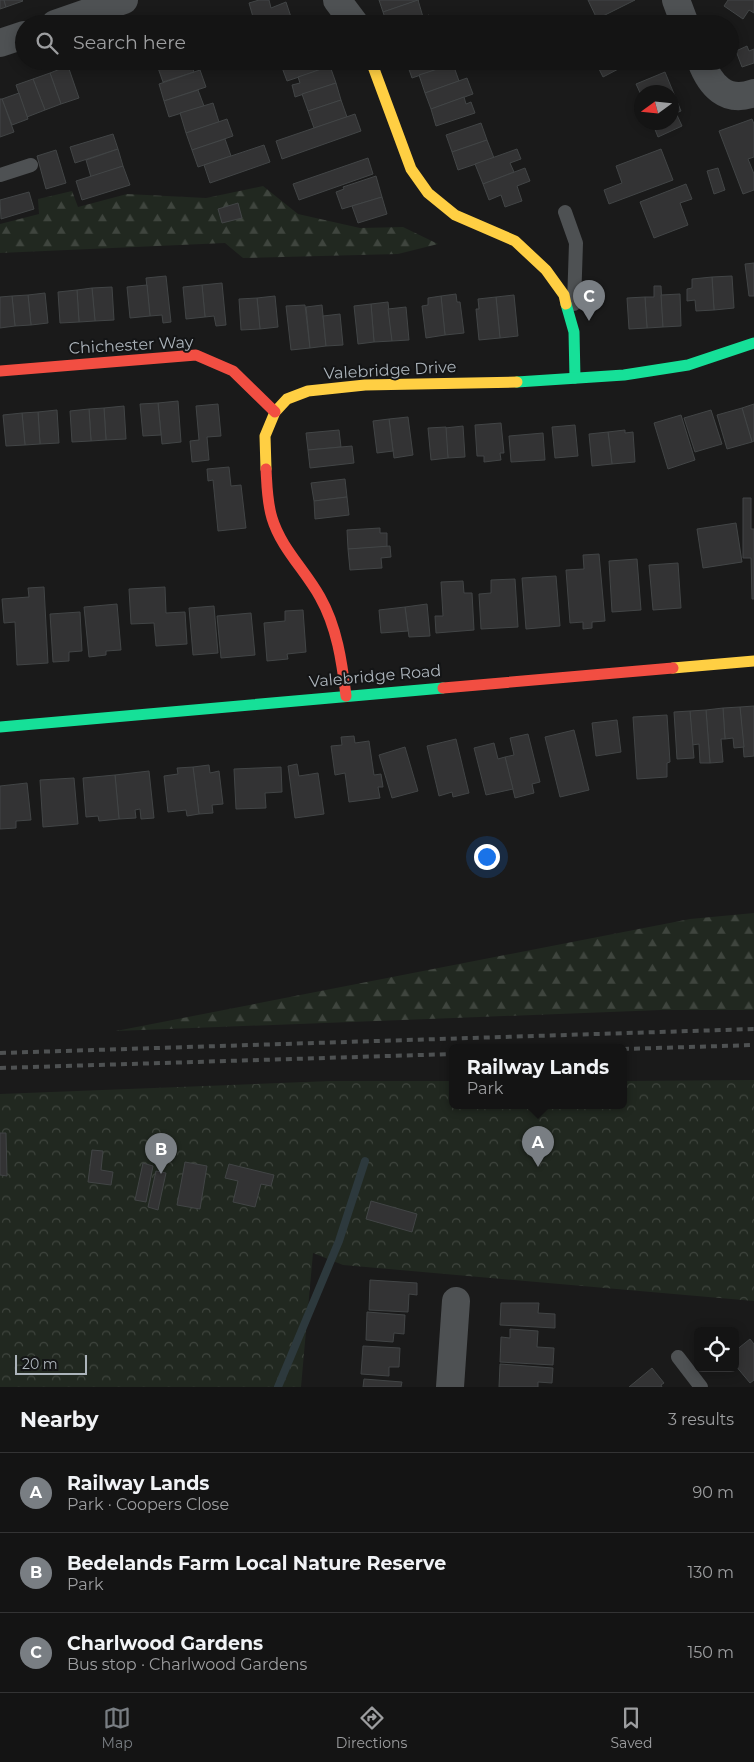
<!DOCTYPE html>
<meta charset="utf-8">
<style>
body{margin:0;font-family:Montserrat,sans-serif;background:#212122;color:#f1f3f6}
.controls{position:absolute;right:15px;bottom:15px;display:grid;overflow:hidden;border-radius:8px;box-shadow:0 2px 12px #0003}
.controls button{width:45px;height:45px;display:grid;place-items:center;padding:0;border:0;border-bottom:1px solid #333334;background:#141414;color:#f1f3f6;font:25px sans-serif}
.compass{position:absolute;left:634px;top:85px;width:45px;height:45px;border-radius:50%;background:#141414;box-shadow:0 2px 12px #0003;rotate:255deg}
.scale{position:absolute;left:15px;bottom:12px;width:72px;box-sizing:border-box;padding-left:5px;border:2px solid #acb4bb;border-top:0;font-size:14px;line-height:18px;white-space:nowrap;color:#acb4bb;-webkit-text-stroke:4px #141516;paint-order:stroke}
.you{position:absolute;left:486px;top:856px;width:18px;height:18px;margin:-12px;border:4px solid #fff;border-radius:50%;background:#1a73e8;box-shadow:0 0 0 8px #1a73e833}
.badge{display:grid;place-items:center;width:32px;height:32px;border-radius:50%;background:#797e83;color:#fff;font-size:16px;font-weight:700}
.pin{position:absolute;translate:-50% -41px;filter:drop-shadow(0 1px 2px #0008)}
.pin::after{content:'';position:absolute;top:26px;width:18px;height:15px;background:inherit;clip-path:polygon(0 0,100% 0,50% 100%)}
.popup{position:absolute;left:449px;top:1044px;width:178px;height:65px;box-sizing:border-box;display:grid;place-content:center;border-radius:8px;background:#141414;filter:drop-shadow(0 1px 4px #0005);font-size:16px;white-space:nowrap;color:#9d9ea0}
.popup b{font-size:19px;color:#f1f3f6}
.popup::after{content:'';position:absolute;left:50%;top:100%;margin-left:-10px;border:10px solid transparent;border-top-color:#141414}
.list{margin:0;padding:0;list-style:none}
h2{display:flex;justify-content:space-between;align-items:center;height:65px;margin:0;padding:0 20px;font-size:21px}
h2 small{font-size:16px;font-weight:400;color:#9d9ea0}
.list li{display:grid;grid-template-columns:32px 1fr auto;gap:15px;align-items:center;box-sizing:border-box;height:80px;padding:0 20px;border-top:1px solid #333334}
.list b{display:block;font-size:19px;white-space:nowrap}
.list p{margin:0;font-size:16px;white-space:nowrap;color:#9d9ea0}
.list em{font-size:16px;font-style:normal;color:#9d9ea0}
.icon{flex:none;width:28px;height:28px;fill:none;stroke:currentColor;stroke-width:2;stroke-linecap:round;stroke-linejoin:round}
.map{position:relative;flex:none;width:754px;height:1387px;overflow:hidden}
.search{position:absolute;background:#141414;box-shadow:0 2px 12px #0003;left:15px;right:15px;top:15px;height:55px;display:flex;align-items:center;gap:12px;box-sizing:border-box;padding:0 18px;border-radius:28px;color:#9d9ea0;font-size:19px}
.sheet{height:305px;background:#141414}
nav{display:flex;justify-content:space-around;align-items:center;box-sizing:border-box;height:70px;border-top:1px solid #333334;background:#141414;font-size:14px;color:#9d9ea0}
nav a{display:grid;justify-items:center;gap:2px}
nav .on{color:#797e83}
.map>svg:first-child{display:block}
</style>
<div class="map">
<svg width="754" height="1387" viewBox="0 0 754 1387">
<defs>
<pattern id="forest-firs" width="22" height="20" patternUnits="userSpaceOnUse" patternTransform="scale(1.25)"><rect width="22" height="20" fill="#212820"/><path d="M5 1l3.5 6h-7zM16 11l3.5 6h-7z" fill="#3f453e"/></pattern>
<pattern id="park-crowns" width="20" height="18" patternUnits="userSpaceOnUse" patternTransform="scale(1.25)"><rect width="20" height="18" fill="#212820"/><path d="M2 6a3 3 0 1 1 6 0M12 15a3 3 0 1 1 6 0" fill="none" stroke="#3f453e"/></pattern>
</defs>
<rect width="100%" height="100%" fill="#1a1a1a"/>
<g fill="url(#forest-firs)">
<path d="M263 186 298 214 360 228 403 227 438 244 398 254 243 258 225 243 0 253V224L39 214 38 199 72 191 78 207 127 194 206 198Z"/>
<path d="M754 913V1010H661L116 1031 690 919Z"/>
</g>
<path fill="url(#park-crowns)" d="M754 1080V1301L343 1265 313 1253 301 1387H0V1094L330 1081H453V1106H623V1081Z"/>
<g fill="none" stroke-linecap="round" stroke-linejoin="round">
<path stroke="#2d393d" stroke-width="8" d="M278 1387 339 1241 365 1161"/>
</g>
<g fill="#333334" stroke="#424546">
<path d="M0 0H4L6 7 0 9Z"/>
<path d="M4 0H22L23 1 6 7Z"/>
<path d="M259 0H269L271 8 286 2 292 20 280 24H255L249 3Z"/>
<path d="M379 0H419L383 12Z"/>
<path d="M418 0 423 17 403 24H387L383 12Z"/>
<path d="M588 0H635L597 19Z"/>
<path d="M728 0H754V13L749 10 743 19 724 6Z"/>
<path d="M429 15 432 24H403L423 17Z"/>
<path d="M636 17 639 24H624Z"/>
<path d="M292 20 293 24H280Z"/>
<path d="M747 46 749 51 754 49V63L742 67 736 51Z"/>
<path d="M156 61H169L157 65Z"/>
<path d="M169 61H190L194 72 163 82 157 65Z"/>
<path d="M283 61H314L317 71 287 81 280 62Z"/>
<path d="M406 61H445L447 66 412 78Z"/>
<path d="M590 61H624L626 65 603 77 598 67 594 69Z"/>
<path d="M453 64 459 81 425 93 419 75Z"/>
<path d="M68 66 79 98 61 104 50 73Z"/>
<path d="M330 66 336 83 295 97 292 85 300 83 298 77Z"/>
<path d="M200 70 206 87 164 101 159 84Z"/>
<path d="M665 72 681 111 676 113 682 126 658 137 652 122H672V92H642V97L636 84Z"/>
<path d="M50 73 61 104 45 110 33 79Z"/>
<path d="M467 78 473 94 431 109 425 93Z"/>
<path d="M33 79 45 110 27 117 16 85Z"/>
<path d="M336 83 341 100 308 111 302 94Z"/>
<path d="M198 90 204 106 169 117 164 101Z"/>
<path d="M19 93 28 119 12 125 2 99Z"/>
<path d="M464 97 466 104 471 102 475 113 436 126 431 109Z"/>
<path d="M0 99H2L14 132 0 137Z"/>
<path d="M341 100 347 117 314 128 308 111Z"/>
<path d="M213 103 219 122 186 133 180 113Z"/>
<path d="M355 114 361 131 282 159 276 141Z"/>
<path d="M227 119 233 136 192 150 186 133Z"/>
<path d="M752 119 754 124V157L748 159 754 174V190L743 194 719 131Z"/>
<path d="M481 123 487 140 452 152 446 135Z"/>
<path d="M113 134 118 149 75 163 70 147Z"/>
<path d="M225 139 231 156 198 167 192 150Z"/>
<path d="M487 140 494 158 458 170 452 152Z"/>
<path d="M264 145 270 162 210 183 204 165Z"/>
<path d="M118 149 123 166 91 177 86 160Z"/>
<path d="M517 149 521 159 510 163 514 172 483 184 475 164Z"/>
<path d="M661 149 673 180 609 204 604 190 622 183 616 166Z"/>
<path d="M56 150 66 183 46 189 37 156Z"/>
<path d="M368 158 373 174 299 200 293 184Z"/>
<path d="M123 166 130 185 82 200 76 181Z"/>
<path d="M525 168 530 181 517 186 522 201 505 207 501 195 489 200 483 184Z"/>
<path d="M718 168 725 190 714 194 707 171Z"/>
<path d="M376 176 382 197 342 209 336 192 344 189 343 187Z"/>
<path d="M686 184 692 199 680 203 688 225 654 238 640 202Z"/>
<path d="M29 192 34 209 1 219 0 200Z"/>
<path d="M382 197 387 214 358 223 352 206Z"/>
<path d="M238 203 242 218 222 223 218 209Z"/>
<path d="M754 263V296H749L745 264Z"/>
<path d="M166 276 171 322 163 323 162 315 150 316 146 278Z"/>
<path d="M732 276 734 308 714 310 712 277Z"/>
<path d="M712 277 714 310 696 311 695 300 687 301V289L692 288V279Z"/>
<path d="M222 283 226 325 216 326 214 316 205 317 202 285Z"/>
<path d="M147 285 150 316 130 318 127 287Z"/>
<path d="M202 285 205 317 186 319 183 287Z"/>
<path d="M654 286H661L663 327 647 328 645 297H654Z"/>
<path d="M112 287 114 320 95 321 92 288Z"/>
<path d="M92 288 95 321 79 322 77 290Z"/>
<path d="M77 290 79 322 60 323 58 292Z"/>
<path d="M45 293 48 323 31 325 28 295Z"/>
<path d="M456 294 457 302H460L464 333 445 335 441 296Z"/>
<path d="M680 294 681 326 663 327 661 295Z"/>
<path d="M28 295 31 325 15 326 12 296Z"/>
<path d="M514 295 518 336 500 338 496 297Z"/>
<path d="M12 296 15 326 0 328V297Z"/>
<path d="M275 296 278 327 260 329 257 298Z"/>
<path d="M441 296 445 335 426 338 422 306 428 305V298Z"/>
<path d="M496 297 500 338 479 340 476 309H479L478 299Z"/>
<path d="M645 297 647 328 629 329 627 298Z"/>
<path d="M257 298 260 329 241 330 239 299Z"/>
<path d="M388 302 392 341 374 342 371 304Z"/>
<path d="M371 304 374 342 358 344 354 306Z"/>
<path d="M305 305 310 348 291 350 286 306Z"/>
<path d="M322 305 326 346 310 348 306 307Z"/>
<path d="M406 307 409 340 392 341 388 309Z"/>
<path d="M340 314 343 345 326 346 323 316Z"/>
<path d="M178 401 181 442 162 444 158 403Z"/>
<path d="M158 403 161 435 143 436 140 404Z"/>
<path d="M218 404 221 436 207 437 209 460 192 462 190 441 199 440 196 406Z"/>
<path d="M754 404V441L752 442 742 408Z"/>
<path d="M124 406 126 439 106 440 104 408Z"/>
<path d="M104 408 106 440 91 441 89 409Z"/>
<path d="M742 408 752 442 727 449 717 415Z"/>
<path d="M89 409 91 441 72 442 70 411Z"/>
<path d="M57 410 59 443 40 444 38 412Z"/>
<path d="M711 410 722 444 695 452 684 418Z"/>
<path d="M38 412 40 444 25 445 22 413Z"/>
<path d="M22 413 25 445 6 446 3 415Z"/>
<path d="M681 415 695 460 668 469 654 423Z"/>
<path d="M408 417 413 455 394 458 389 419Z"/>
<path d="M389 419 393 451 377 453 373 421Z"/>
<path d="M501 423 504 453H500L501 460 484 462V456H477L475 425Z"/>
<path d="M575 425 578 456 555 458 552 427Z"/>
<path d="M463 426 465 457 448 458 445 428Z"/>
<path d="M446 427 448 458 431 460 428 428Z"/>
<path d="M339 430 341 447 308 450 306 433Z"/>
<path d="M625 430V433L633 432 635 462 612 464 608 432Z"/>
<path d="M608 432 612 464 592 466 589 434Z"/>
<path d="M543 433 545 460 511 462 509 436Z"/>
<path d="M352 446 354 463 310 468 308 450Z"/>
<path d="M229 467 231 486 241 485 246 528 218 531 213 480 208 481 207 469Z"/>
<path d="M345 479 347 497 314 501 311 483Z"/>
<path d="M347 497 349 515 315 519 314 501Z"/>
<path d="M743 498H751V529H754V599H752L751 558H743Z"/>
<path d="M736 523 742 562 703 568 697 529Z"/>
<path d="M380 528V533H387V547L348 549 347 530Z"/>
<path d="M390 546 391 557 381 558 382 568 350 570 348 549Z"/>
<path d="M599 554 605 621 592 622V628L583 629V622L570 623 566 570 584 569 583 555Z"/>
<path d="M637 559 641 610 612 612 609 561Z"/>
<path d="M678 563 681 608 653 610 649 565Z"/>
<path d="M556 576 560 626 526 629 522 578Z"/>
<path d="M515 579 518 627 481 629 479 594 491 593V580Z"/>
<path d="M463 581 464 593H472L474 630 436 633 435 616H443L441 582Z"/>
<path d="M44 587 48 663 17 665 15 622 4 623 2 599 29 597 28 588Z"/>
<path d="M165 587 166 613 185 612 187 644 156 646 154 623 131 624 129 589Z"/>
<path d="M117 604 121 650 106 651V655L89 657 84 607Z"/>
<path d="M427 604 430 636 409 637 405 607Z"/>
<path d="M214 606 218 653 193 655 189 608Z"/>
<path d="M405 607 408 631 381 633 379 610Z"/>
<path d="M303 610 306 652 287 654 288 659 267 661 264 623 285 621V611Z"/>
<path d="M80 612 82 651 69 652V661L53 662 50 614Z"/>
<path d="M251 613 255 655 221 658 217 616Z"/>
<path d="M754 706V756L744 757 740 707Z"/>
<path d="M740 707 744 747 734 748 733 738 725 739 723 708Z"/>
<path d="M723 708 725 739H721L723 762 710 763 706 710Z"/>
<path d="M706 710 710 763H700L699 744 692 745 690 711Z"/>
<path d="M690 711 694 758 677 759 674 712Z"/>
<path d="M667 715 670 762 667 763V777L637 779 633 717Z"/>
<path d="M617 720 621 752 596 756 592 723Z"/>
<path d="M574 730 589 790 560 797 545 737Z"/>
<path d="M528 734 540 782 532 784 534 793 515 798 505 757 514 755 510 738Z"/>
<path d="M354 736 355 743 369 741 374 775 381 774 383 787H378L380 798 349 802 345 773 335 775 331 746 342 745 341 737Z"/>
<path d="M456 739 469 793 453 797 452 792 439 796 427 746Z"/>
<path d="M494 743 498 759 505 757 513 789 486 795 474 748Z"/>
<path d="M405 747 418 791 392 798 379 755Z"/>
<path d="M297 764 299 776 318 773 324 814 295 818 288 766Z"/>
<path d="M209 765 210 773 219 771 223 804 212 805 213 813 199 814 193 767Z"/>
<path d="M193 767 199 814 187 816 186 810 168 812 164 776 178 774 177 768Z"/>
<path d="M281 767 282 792 265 793 266 808 236 809 234 769Z"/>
<path d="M149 771 154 818 141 819 140 809 135 810 136 818 119 819 115 775Z"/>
<path d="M115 775 119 819 99 821 98 816 86 817 83 778Z"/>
<path d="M74 778 78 824 43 827 40 780Z"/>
<path d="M27 783 31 820 16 821V828L0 829V786Z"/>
<path d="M0 1133H6L7 1176 0 1175Z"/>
<path d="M92 1150 103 1151 101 1170 113 1172 111 1185 88 1182Z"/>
<path d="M185 1162 207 1166 200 1209 177 1205Z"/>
<path d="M143 1163 153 1166 146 1202 135 1200Z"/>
<path d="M229 1164 274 1175 271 1186 261 1184 255 1207 233 1202 238 1181 225 1178Z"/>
<path d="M156 1171 166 1173 158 1210 148 1207Z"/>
<path d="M371 1201 417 1214 412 1232 366 1219Z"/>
<path d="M370 1280 417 1283V1295L409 1294 408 1312 369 1310Z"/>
<path d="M501 1303H539L538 1313 555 1314V1328L500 1325Z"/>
<path d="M367 1312 405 1315 404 1334 394 1333 393 1342 366 1340Z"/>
<path d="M510 1329 538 1331 537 1347 554 1348 553 1365 500 1362 501 1337 510 1338Z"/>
<path d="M750 1339 754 1344V1380L750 1383 735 1365V1351Z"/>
<path d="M363 1346 400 1348 399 1367H389V1376L361 1374Z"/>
<path d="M500 1364 553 1368 552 1383 538 1382V1387H499Z"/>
<path d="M652 1368 664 1383 661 1385 662 1387H629Z"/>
<path d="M364 1379 402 1382 401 1387H363Z"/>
</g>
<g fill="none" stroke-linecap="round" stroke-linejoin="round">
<g stroke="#4e5153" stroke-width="14">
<path d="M0 175 31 165"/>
<path d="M565 212 576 243 574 304"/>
<path d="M678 1357 701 1387"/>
</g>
<g stroke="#4e5153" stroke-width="28">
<path d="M337 0 355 24"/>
<path d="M676 0 685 24"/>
<path d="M55 24 124 0"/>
<path d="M0 43 24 35"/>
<path d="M701 61C710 85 726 104 754 93"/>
<path d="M450 1387 456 1301"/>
</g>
<g stroke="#16e098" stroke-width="11">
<path d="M566 304 574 332 575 378"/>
<path d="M517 382 624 375 688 365 754 343"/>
<path d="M0 727 443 688"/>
</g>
<g stroke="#ffcf43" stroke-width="11">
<path d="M371 61 411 169 428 193 455 215 515 241 546 270 564 295 566 304"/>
<path d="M266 469 265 436 275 412 287 399 308 391 365 385 517 382"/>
<path d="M673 668 754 661"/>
</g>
<g stroke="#f24e42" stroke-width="11">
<path d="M0 371 196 355 233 371 275 412"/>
<path d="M266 469C267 486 267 502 272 518 281 548 305 570 320 597 337 627 342 662 346 696"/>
<path d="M443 688 673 668"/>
</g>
<g stroke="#4e5152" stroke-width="4" stroke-dasharray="6 5" stroke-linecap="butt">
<path d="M623 1049 754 1045"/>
<path d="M0 1053 754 1029"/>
<path d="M0 1068 453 1054"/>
</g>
</g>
<g text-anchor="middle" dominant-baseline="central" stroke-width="4" stroke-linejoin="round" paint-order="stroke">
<g font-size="16" fill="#acb4bb" stroke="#141516">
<text transform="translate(131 345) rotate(-3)">Chichester Way</text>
<text transform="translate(390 370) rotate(-3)">Valebridge Drive</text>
<text transform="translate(375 676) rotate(-5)">Valebridge Road</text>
</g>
</g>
</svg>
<div class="controls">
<button><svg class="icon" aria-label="locate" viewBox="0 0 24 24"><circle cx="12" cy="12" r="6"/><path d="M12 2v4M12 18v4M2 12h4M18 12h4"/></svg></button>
</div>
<svg class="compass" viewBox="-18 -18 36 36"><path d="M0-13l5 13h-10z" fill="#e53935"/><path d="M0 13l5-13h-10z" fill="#9d9ea0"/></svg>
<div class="scale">20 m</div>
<div class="you"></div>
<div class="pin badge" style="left:538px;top:1167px">A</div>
<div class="popup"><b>Railway Lands</b>Park</div>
<div class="pin badge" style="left:161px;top:1174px">B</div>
<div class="pin badge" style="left:589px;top:321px">C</div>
<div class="search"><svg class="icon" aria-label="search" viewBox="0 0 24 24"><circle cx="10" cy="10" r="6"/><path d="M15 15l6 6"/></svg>Search here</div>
</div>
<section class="sheet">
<h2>Nearby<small>3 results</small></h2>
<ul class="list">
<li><span class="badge">A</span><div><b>Railway Lands</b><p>Park · Coopers Close</p></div><em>90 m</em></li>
<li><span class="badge">B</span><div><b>Bedelands Farm Local Nature Reserve</b><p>Park</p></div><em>130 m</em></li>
<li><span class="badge">C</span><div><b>Charlwood Gardens</b><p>Bus stop · Charlwood Gardens</p></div><em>150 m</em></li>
</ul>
</section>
<nav>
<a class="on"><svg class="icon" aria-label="map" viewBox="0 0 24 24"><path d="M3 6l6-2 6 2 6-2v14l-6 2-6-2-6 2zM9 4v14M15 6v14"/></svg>Map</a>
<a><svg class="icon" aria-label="directions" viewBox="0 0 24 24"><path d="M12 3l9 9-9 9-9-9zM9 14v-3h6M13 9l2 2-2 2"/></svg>Directions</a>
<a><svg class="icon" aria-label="saved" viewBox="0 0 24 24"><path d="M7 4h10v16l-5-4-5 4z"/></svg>Saved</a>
</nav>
